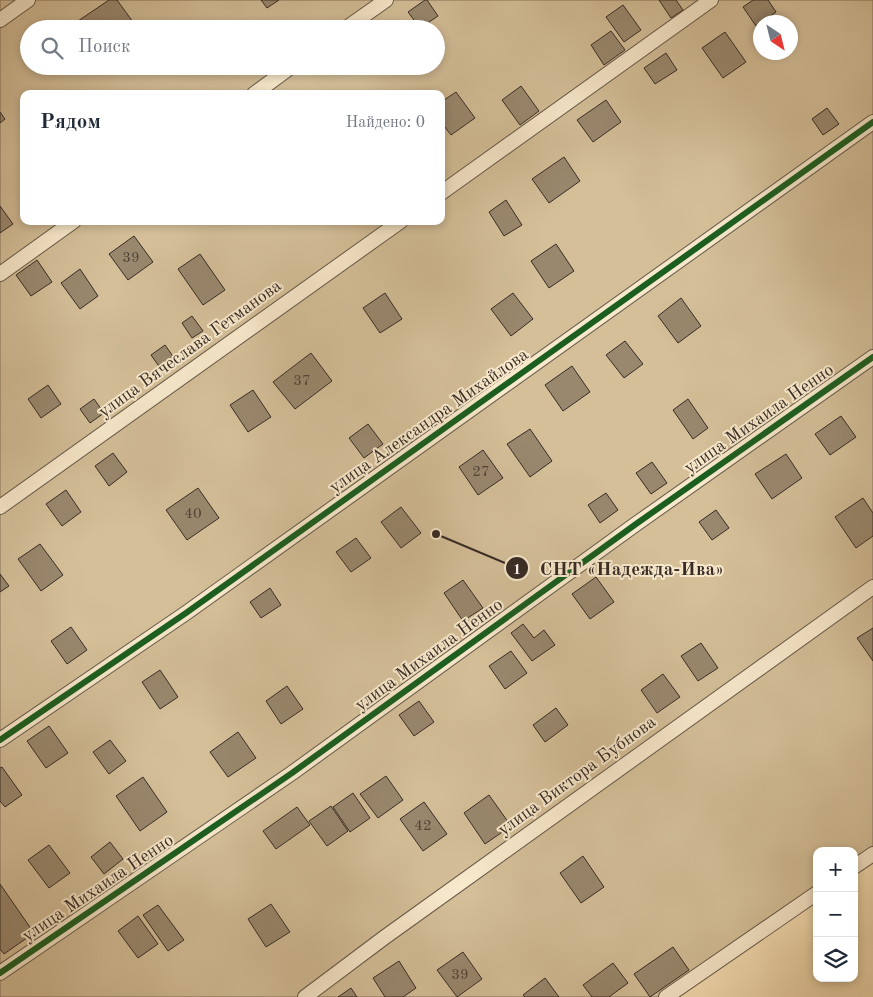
<!DOCTYPE html>
<html lang="ru">
<meta charset="utf-8">
<style>
body{margin:0;font-family:"Old Standard TT",serif;background:#f2f2f3;color:#1f2937}
.controls{position:absolute;right:15px;bottom:15px;display:grid;overflow:hidden;border-radius:10px;box-shadow:0 2px 8px #0003}
.controls button{width:45px;height:45px;display:grid;place-items:center;padding:0;border:0;border-bottom:1px solid #e0e1e3;background:#fff;color:#1f2937;font:25px sans-serif}
.compass{position:absolute;left:753px;top:15px;width:45px;height:45px;border-radius:50%;background:#fff;box-shadow:0 2px 8px #0003;rotate:145deg}
.list{margin:0;padding:0;list-style:none}
h2{display:flex;justify-content:space-between;align-items:center;height:65px;margin:0;padding:0 20px;font-size:21px}
h2 small{font-size:16px;font-weight:400;color:#747a83}
.icon{flex:none;width:28px;height:28px;fill:none;stroke:currentColor;stroke-width:2;stroke-linecap:round;stroke-linejoin:round}
.map{position:relative;flex:none;width:873px;height:997px;overflow:hidden}
.search{position:absolute;background:#fff;box-shadow:0 2px 8px #0003;left:20px;top:20px;width:425px;height:55px;display:flex;align-items:center;gap:12px;box-sizing:border-box;padding:0 18px;border-radius:28px;color:#747a83;font-size:19px}
.panel{position:absolute;background:#fff;box-shadow:0 2px 8px #0003;left:20px;top:90px;width:425px;height:135px;border-radius:10px}
.map>svg:first-child{display:block}
</style>
<div class="map">
<svg width="873" height="997" viewBox="0 0 873 997">
<rect width="100%" height="100%" fill="#f4ddb1"/>
<filter id="stains"><feTurbulence type="fractalNoise" baseFrequency=".004" numOctaves="4"/><feColorMatrix values="0 0 0 0 .2 0 0 0 0 .09 0 0 0 0 .02 0 0 0 .5 -.17"/></filter>
<radialGradient id="worn" r=".72"><stop offset=".6" stop-color="#630" stop-opacity="0"/><stop offset="1" stop-color="#630" stop-opacity=".3"/></radialGradient>
<path fill="#d4bf99" stroke="#86755f" fill-rule="evenodd" d="M0 0H873V847L854 860V851H817V887L659 997H0ZM760 22H790V52H760ZM29 29H436V66H29ZM24 94H441V221H24Z"/>
<g fill="#99886e" stroke="#372b25">
<path d="M109 0H117L133 22 123 29H84L78 21Z"/>
<path d="M261 0H279L267 8Z"/>
<path d="M425 0H427L438 16 420 28 408 12Z"/>
<path d="M659 0H676L683 10 671 18Z"/>
<path d="M753 0H768L776 12 756 26 743 7Z"/>
<path d="M623 5 641 30 624 42 606 17Z"/>
<path d="M611 31 625 50 604 65 591 45Z"/>
<path d="M725 32 746 62 723 78 702 48Z"/>
<path d="M666 53 677 70 655 84 644 68Z"/>
<path d="M45 66H64L51 75Z"/>
<path d="M521 86 539 111 520 125 502 100Z"/>
<path d="M456 92 475 118 451 135 441 122V102Z"/>
<path d="M606 100 621 122 593 142 577 120Z"/>
<path d="M827 108 839 124 823 135 812 119Z"/>
<path d="M0 112 5 119 0 123Z"/>
<path d="M564 157 580 181 549 203 532 179Z"/>
<path d="M506 200 522 225 504 236 489 212Z"/>
<path d="M0 206 13 224 0 233Z"/>
<path d="M134 236 153 262 128 280 109 254Z"/>
<path d="M556 244 574 271 549 288 531 261Z"/>
<path d="M200 254 225 290 203 305 178 269Z"/>
<path d="M37 260 52 282 31 296 16 275Z"/>
<path d="M80 269 98 296 80 309 61 283Z"/>
<path d="M385 293 402 319 380 333 363 308Z"/>
<path d="M513 293 533 319 511 336 491 309Z"/>
<path d="M681 298 701 326 678 343 658 316Z"/>
<path d="M192 316 203 331 192 338 182 323Z"/>
<path d="M625 341 643 364 624 378 606 355Z"/>
<path d="M165 345 177 362 163 372 151 355Z"/>
<path d="M311 353 332 381 295 409 273 382Z"/>
<path d="M572 366 590 392 563 411 545 385Z"/>
<path d="M48 385 61 404 41 418 28 399Z"/>
<path d="M253 390 271 417 248 432 230 405Z"/>
<path d="M94 399 104 413 90 423 80 409Z"/>
<path d="M688 399 708 428 693 439 673 410Z"/>
<path d="M841 416 856 437 830 455 815 434Z"/>
<path d="M368 424 383 444 364 458 349 438Z"/>
<path d="M530 429 552 461 530 477 507 444Z"/>
<path d="M483 450 503 478 478 495 459 467Z"/>
<path d="M113 453 127 472 109 486 95 466Z"/>
<path d="M786 454 802 478 772 499 755 474Z"/>
<path d="M652 462 667 483 651 494 636 473Z"/>
<path d="M198 488 219 518 187 540 166 510Z"/>
<path d="M66 490 81 512 62 526 46 504Z"/>
<path d="M606 493 618 510 600 523 588 505Z"/>
<path d="M863 498 873 513V536L856 548 835 517Z"/>
<path d="M401 507 421 533 401 548 381 522Z"/>
<path d="M716 510 729 528 712 540 699 522Z"/>
<path d="M356 538 371 558 351 572 336 552Z"/>
<path d="M40 544 63 575 41 591 18 559Z"/>
<path d="M0 574 9 586 0 592Z"/>
<path d="M596 577 614 602 590 619 572 594Z"/>
<path d="M463 580 483 608 463 621 444 593Z"/>
<path d="M270 588 281 605 261 618 250 602Z"/>
<path d="M523 624 534 638 544 630 555 645 532 661 511 633Z"/>
<path d="M71 627 87 650 67 664 51 641Z"/>
<path d="M873 628V661L857 638Z"/>
<path d="M701 643 718 668 698 681 681 656Z"/>
<path d="M511 651 527 673 505 689 489 666Z"/>
<path d="M160 670 178 697 160 709 142 682Z"/>
<path d="M663 674 680 697 657 713 641 690Z"/>
<path d="M287 686 303 709 281 724 266 701Z"/>
<path d="M419 701 434 722 414 736 399 715Z"/>
<path d="M556 708 568 725 545 742 533 725Z"/>
<path d="M49 726 68 753 46 768 27 741Z"/>
<path d="M238 732 256 758 228 777 210 752Z"/>
<path d="M110 740 126 761 109 774 93 752Z"/>
<path d="M2 767 22 795 5 807 0 801V768Z"/>
<path d="M386 776 403 800 378 818 360 794Z"/>
<path d="M143 777 167 812 140 831 116 796Z"/>
<path d="M353 793 370 818 350 832 333 807Z"/>
<path d="M489 795 511 826 485 844 464 813Z"/>
<path d="M424 802 447 834 423 851 400 819Z"/>
<path d="M331 806 348 831 327 846 309 821Z"/>
<path d="M297 807 310 825 276 849 263 831Z"/>
<path d="M110 842 123 859 104 874 91 857Z"/>
<path d="M49 845 70 873 49 888 28 860Z"/>
<path d="M583 856 604 887 581 903 560 873Z"/>
<path d="M0 884 34 933 4 954 0 949Z"/>
<path d="M271 904 290 932 266 947 248 919Z"/>
<path d="M158 905 184 940 168 951 143 915Z"/>
<path d="M138 916 158 944 138 958 118 931Z"/>
<path d="M673 947 689 970 650 997 634 974Z"/>
<path d="M463 952 482 979 457 997 437 970Z"/>
<path d="M399 961 416 988 403 997H385L373 978Z"/>
<path d="M613 963 628 983 609 997H592L583 985Z"/>
<path d="M545 978 559 997H525L523 995Z"/>
<path d="M351 988 357 997H338Z"/>
</g>
<g fill="none" stroke-linecap="round" stroke-linejoin="round">
<defs>
<g id="street">
<path d="M0 20 28 0"/>
<path d="M345 29 386 0"/>
<path d="M254 94 292 66"/>
<path d="M441 193 711 0"/>
<path d="M0 274 74 221"/>
<path d="M0 507 401 221"/>
<path d="M0 740 186 613 873 122"/>
<path d="M854 867 873 854"/>
<path d="M0 973 292 773 636 524 873 357"/>
<path d="M305 997 385 937 873 587"/>
<path d="M666 997 817 893"/>
</g>
</defs>
<use href="#street" stroke="#665848" stroke-width="16"/>
<use href="#street" stroke="#f8e9cc" stroke-width="14"/>
<defs>
<g id="cycleway">
<path d="M0 740 186 613 873 122"/>
<path d="M0 973 292 773 636 524 873 357"/>
</g>
</defs>
<use href="#cycleway" stroke="#f8e9cc" stroke-width="9"/>
<use href="#cycleway" stroke="#1b5e20" stroke-width="6"/>
</g>
<g text-anchor="middle" dominant-baseline="central" stroke-width="4" stroke-linejoin="round" paint-order="stroke">
<g font-size="15" fill="#504237">
<text x="131" y="258">39</text>
<text x="302" y="381">37</text>
<text x="481" y="472">27</text>
<text x="193" y="514">40</text>
<text x="423" y="826">42</text>
<text x="460" y="975">39</text>
</g>
<g font-size="18" fill="#372b25" stroke="#f8e9cc">
<text transform="translate(190 349) rotate(-36)">улица Вячеслава Гетманова</text>
<text transform="translate(759 419) rotate(-35)">улица Михаила Ненно</text>
<text transform="translate(429 421) rotate(-35)">улица Александра Михайлова</text>
<text transform="translate(429 655) rotate(-36)">улица Михаила Ненно</text>
<text transform="translate(577 776) rotate(-36)">улица Виктора Бубнова</text>
<text transform="translate(98 888) rotate(-34)">улица Михаила Ненно</text>
</g>
</g>
<path fill="none" stroke="#372b25" stroke-width="2" d="M436 534L517 568"/>
<g fill="#372b25" stroke="#f8e9cc" stroke-width="2">
<circle cx="436" cy="534" r="5"/>
<circle cx="517" cy="568" r="12"/>
</g>
<g font-size="15" text-anchor="middle" font-weight="bold" fill="#fff">
<text x="517" y="574">1</text>
</g>
<g font-size="19" text-anchor="middle" font-weight="bold" fill="#372b25" stroke="#f8e9cc" stroke-width="4" stroke-linejoin="round" paint-order="stroke">
<text x="632" y="575">СНТ «Надежда-Ива»</text>
</g>
<rect width="100%" height="100%" filter="url(#stains)"/>
<rect width="100%" height="100%" fill="url(#worn)"/>
</svg>
<div class="controls">
<button>+</button>
<button>−</button>
<button><svg class="icon" aria-label="layers" viewBox="0 0 24 24"><path d="M12 4l9 5-9 5-9-5zM3 14l9 5 9-5"/></svg></button>
</div>
<svg class="compass" viewBox="-18 -18 36 36"><path d="M0-13l5 13h-10z" fill="#e53935"/><path d="M0 13l5-13h-10z" fill="#747a83"/></svg>
<div class="search"><svg class="icon" aria-label="search" viewBox="0 0 24 24"><circle cx="10" cy="10" r="6"/><path d="M15 15l6 6"/></svg>Поиск</div>
<section class="panel">
<h2>Рядом<small>Найдено: 0</small></h2>
<ul class="list">
</ul>
</section>
</div>
